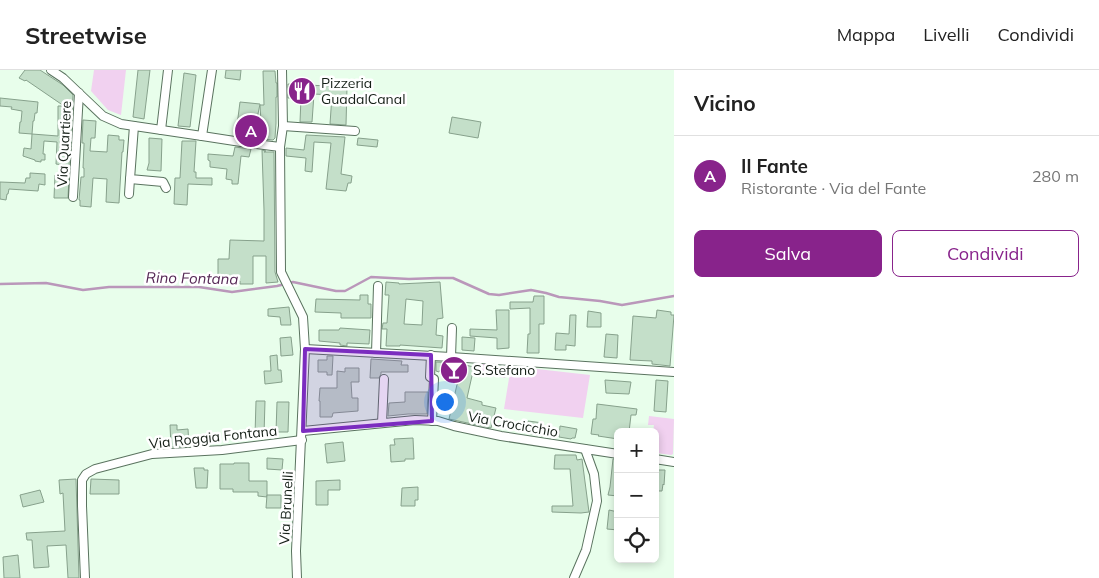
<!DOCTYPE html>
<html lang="it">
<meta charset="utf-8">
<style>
body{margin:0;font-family:Mulish,sans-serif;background:#f2f2f2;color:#222}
.controls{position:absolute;right:15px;bottom:15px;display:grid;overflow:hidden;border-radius:8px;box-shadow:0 2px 8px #0003}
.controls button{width:45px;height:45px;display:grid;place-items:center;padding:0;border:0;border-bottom:1px solid #e0e0e0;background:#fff;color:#222;font:25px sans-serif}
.you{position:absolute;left:444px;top:331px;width:18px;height:18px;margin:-12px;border:4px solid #fff;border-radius:50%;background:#1a73e8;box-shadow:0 0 0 8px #1a73e833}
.badge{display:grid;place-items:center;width:32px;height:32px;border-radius:50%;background:#88238b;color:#fff;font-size:16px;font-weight:700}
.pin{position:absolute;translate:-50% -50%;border:2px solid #fff;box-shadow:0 1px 5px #0006}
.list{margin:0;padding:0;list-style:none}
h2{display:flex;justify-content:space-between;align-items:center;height:65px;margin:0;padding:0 20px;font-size:21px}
h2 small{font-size:16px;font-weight:400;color:#767676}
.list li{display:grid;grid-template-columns:32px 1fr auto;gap:15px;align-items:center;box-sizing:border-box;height:80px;padding:0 20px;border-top:1px solid #e0e0e0}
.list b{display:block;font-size:19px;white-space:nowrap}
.list p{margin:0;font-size:16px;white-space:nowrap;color:#767676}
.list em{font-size:16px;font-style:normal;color:#767676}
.actions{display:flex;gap:10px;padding:15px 20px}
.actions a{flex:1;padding:11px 0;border:1px solid #88238b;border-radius:8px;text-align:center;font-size:18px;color:#88238b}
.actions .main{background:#88238b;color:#fff}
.icon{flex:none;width:28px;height:28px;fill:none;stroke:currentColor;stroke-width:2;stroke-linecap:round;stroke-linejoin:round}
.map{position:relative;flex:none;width:674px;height:508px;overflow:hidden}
header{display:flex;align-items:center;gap:30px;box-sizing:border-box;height:70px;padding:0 25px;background:#fff;border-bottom:1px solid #e0e0e0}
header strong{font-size:24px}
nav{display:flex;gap:28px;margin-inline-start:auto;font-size:18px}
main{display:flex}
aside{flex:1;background:#fff}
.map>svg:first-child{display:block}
</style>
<header>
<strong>Streetwise</strong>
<nav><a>Mappa</a><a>Livelli</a><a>Condividi</a></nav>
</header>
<main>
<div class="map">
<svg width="674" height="508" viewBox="0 0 674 508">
<rect width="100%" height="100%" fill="#e8feeb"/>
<g fill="#f1d1f0">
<path d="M94 0H126L121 45 108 40 91 21Z"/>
<path d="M479 293 507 298 505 308 477 303Z"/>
<path d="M511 296 590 305 583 348 504 339Z"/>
<path d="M649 346 674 349 673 384 671 385 657 383 658 376H655V362H653L654 355H648Z"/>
</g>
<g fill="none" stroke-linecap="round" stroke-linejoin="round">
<path stroke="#ba97ba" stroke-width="2.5" d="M0 214 46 213 83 220 109 217H199L232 222 277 216 293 212 336 221H345L371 207 409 209 437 208H453L489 224 499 225 531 220 546 223 559 227 600 231 622 235 674 226"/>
</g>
<g fill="#c4dfc9" stroke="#87a18c" fill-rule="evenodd">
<path d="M25 0H40L63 15 73 25 69 96 56 94 57 72 44 71 43 84H45V90H41V92L35 91V90L23 86 24 78 31 79 32 64 58 66V36H64L26 10 25 11 19 8Z"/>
<path d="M138 0H150L144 49 133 47Z"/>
<path d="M226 0H241L240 10 225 8Z"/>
<path d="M263 1H275L276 13H277V27H276V53L275 68 273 70 262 69 260 35H264Z"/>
<path d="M184 3 196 5 190 57 178 56Z"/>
<path d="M288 14 347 17 346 55 330 54 332 25 314 24 312 52H300L301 28H288Z"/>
<path d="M0 28 38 32 37 43H35L34 51H33L32 64 19 63 20 52H21L22 41 11 39 12 37 0 36Z"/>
<path d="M240 32 260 34 253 68 238 66V63H236Z"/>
<path d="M452 47 481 52 478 68 449 63Z"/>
<path d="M83 50 96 51 95 68H91L90 81 107 82 108 65 119 66V70H124L123 82H122L119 133 106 132 107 109 93 108 91 137 80 136V130H79L81 107H84V98H83L84 75V73H82Z"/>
<path d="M306 65 345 67 341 104 352 106 351 113H348L346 121 326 119 331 73 314 72 312 102 305 101 306 88 286 86V78L304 80Z"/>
<path d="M149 68 162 69 161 101 147 100 149 93Z"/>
<path d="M358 68 378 70 377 77 357 75Z"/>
<path d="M182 71H196L194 102H196V108H212V115L188 114 187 135 174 134 175 108H180Z"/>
<path d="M235 77 251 79 249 87 241 86 238 114H232V110L226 109 227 99 210 97V91L208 90V84L233 86Z"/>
<path d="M262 80 266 81 264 82H274L275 202 278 212 266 213V186H253V214H240V211H218V189H229L230 170 264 171V140Z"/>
<path d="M30 103 45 104V115L39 114 38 121 9 119 8 124H7L6 130 0 129V112L25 113 26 108H30Z"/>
<path d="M55 105 69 106 68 128H54Z"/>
<path d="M386 212 399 213V214L440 212 443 248 437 249 436 265 443 266 442 278 400 275V276H386L387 259H382L383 253H387L389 225H385ZM406 229 423 231 422 255 404 254Z"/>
<path d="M360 225H368V234H371V248H341V243L315 242 316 229 360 230Z"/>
<path d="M534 226H544V254H539V283H527L528 264H530V238L510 239V232H533Z"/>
<path d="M289 237 291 255H281L280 247 268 246V239Z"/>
<path d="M496 240H509V278L497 279V268L470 266V259L497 260Z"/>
<path d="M657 240 671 242V245H674L670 296 652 294V291L630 290 633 246 656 248Z"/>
<path d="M588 241 601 243V257H587Z"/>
<path d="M570 245H576L575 276 566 275V280H555L556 263 569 264Z"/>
<path d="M340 258 370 260 369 274 347 273V276L340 275V273L319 271V260H339Z"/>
<path d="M606 264 618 265 617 288 604 287Z"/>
<path d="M291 267 293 285 281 286 280 268Z"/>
<path d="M462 267 475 268 474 281 462 280Z"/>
<path d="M277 285 278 300H281L282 312 265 314 264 301H271L270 286Z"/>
<path d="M327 286H333L332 305H327V302H318V290H327Z"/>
<path d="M371 289 402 291 401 295H408V302H381V304L379 308H370Z"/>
<path d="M436 292 456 293 474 297 467 328 482 332V335L496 338 491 358 449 349 459 306 453 304V303L440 300 439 302 436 301Z"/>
<path d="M345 298H359V312H351L352 328H358V341L333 343 332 347H320V331H319L320 318H337V301L345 302Z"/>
<path d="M605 310 631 312 629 324 606 323Z"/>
<path d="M656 310 668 311 666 342 654 341Z"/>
<path d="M405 322H428L427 344H408L388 346 389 333 405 332Z"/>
<path d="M256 331H265L264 365H255Z"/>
<path d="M277 332H289L288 362H276Z"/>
<path d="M597 334 637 339 636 345H631L629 362H618V369L598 366 599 365 591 364 593 349H596Z"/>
<path d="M528 351 543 353 542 358 544 359 543 366 527 363Z"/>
<path d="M170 355H177V360L188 359 189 376 171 377Z"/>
<path d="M560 356 577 359 575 368H572L571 369 559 367Z"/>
<path d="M413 368 414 389H405V391L391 392 390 375H395L394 369Z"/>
<path d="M343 372 345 391 327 393 325 374Z"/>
<path d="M555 385H576L577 390 582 389 589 442 581 443 552 442V436H573L570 399H554Z"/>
<path d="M267 388 283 389 282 400 267 399Z"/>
<path d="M613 389 618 390V426L608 425 610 417Z"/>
<path d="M234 393H249V411H267V427L258 426V422H233V419H220V394H234Z"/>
<path d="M194 398H204V400H208L207 418H196Z"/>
<path d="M658 400H665L664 415 663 414 662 421H655V403H658Z"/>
<path d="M76 409 79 508H68L66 475 47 476 49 497 34 498 32 470H27L26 463 65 461 63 423 60 424 59 410Z"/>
<path d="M91 409 119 410V424H90Z"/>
<path d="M340 410V420H328V435H316V411Z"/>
<path d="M418 417V430H415V436H401L402 418Z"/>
<path d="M40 420 44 432 23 437 20 425Z"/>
<path d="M267 425H281V438H266Z"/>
<path d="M609 440 618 442V460L607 459Z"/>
<path d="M18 485 20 508H4L3 487Z"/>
</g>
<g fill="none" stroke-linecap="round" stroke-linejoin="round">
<defs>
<g id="street">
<path d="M51 0 63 8 103 46 121 54 202 66 241 72 280 77"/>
<path d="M282 0 283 56 280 77 281 202 303 247 305 279 296 481 297 508"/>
<path d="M134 56 130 109 163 112 166 118"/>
<path d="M283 56 355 61"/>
<path d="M161 60 168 0"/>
<path d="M202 66 212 0"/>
<path d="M129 124 130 109"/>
<path d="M73 127 79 23"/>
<path d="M305 279 451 287 674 302"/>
<path d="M376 283 378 216"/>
<path d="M431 285 430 307 434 309 432 351"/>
<path d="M451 287 452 258"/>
<path d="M382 353 384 309"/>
<path d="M303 361 415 350 438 351 454 356 501 366 618 384"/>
<path d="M655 389 674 392"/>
<path d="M85 508 82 436V410L86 404 95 399 152 384 222 380 302 370"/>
<path d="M574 508 586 480 597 431 594 404 585 379"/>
</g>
</defs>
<use href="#street" stroke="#5a735f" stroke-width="10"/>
<use href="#street" stroke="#fff" stroke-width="8"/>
</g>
<path fill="#7b2cbf" fill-opacity="0.2" stroke="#7b2cbf" stroke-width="4" stroke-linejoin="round" d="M305 279 431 285 432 351 303 361Z"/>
<defs>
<symbol id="restaurant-disc" viewBox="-11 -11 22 22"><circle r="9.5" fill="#88238b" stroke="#fff"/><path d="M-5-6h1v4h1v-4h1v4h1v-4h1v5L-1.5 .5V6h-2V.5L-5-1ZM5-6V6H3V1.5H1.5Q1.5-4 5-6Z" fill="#fff"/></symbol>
<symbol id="bar-disc" viewBox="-11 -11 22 22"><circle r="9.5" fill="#88238b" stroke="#fff"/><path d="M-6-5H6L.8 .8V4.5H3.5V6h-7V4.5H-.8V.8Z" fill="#fff"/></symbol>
</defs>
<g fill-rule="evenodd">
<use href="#restaurant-disc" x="286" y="5" width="32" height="32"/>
<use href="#bar-disc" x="438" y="284" width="32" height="32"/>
</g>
<g text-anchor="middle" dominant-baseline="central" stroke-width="5" stroke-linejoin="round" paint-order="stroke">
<g font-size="14" fill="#151f17" stroke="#fff" text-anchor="start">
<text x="321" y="13">Pizzeria<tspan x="321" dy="16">GuadalCanal</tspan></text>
<text x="473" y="300">S.Stefano</text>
</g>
<g font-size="14" fill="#151f17" stroke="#fff">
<text transform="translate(64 74) rotate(-87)">Via Quartiere</text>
<text transform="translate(513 354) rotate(10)">Via Crocicchio</text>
<text transform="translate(213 367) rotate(-6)">Via Roggia Fontana</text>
<text transform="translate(286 438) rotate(-87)">Via Brunelli</text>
</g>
<g font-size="15" font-style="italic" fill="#552855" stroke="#fff">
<text transform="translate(192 208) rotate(1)">Rino Fontana</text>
</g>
</g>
</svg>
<div class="controls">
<button>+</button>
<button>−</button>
<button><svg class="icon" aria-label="locate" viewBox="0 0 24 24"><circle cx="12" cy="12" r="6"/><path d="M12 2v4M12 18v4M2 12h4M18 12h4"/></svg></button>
</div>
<div class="you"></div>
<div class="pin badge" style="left:251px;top:61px">A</div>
</div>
<aside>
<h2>Vicino<small></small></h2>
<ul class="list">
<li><span class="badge">A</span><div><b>Il Fante</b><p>Ristorante · Via del Fante</p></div><em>280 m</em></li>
</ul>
<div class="actions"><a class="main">Salva</a><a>Condividi</a></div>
</aside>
</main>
